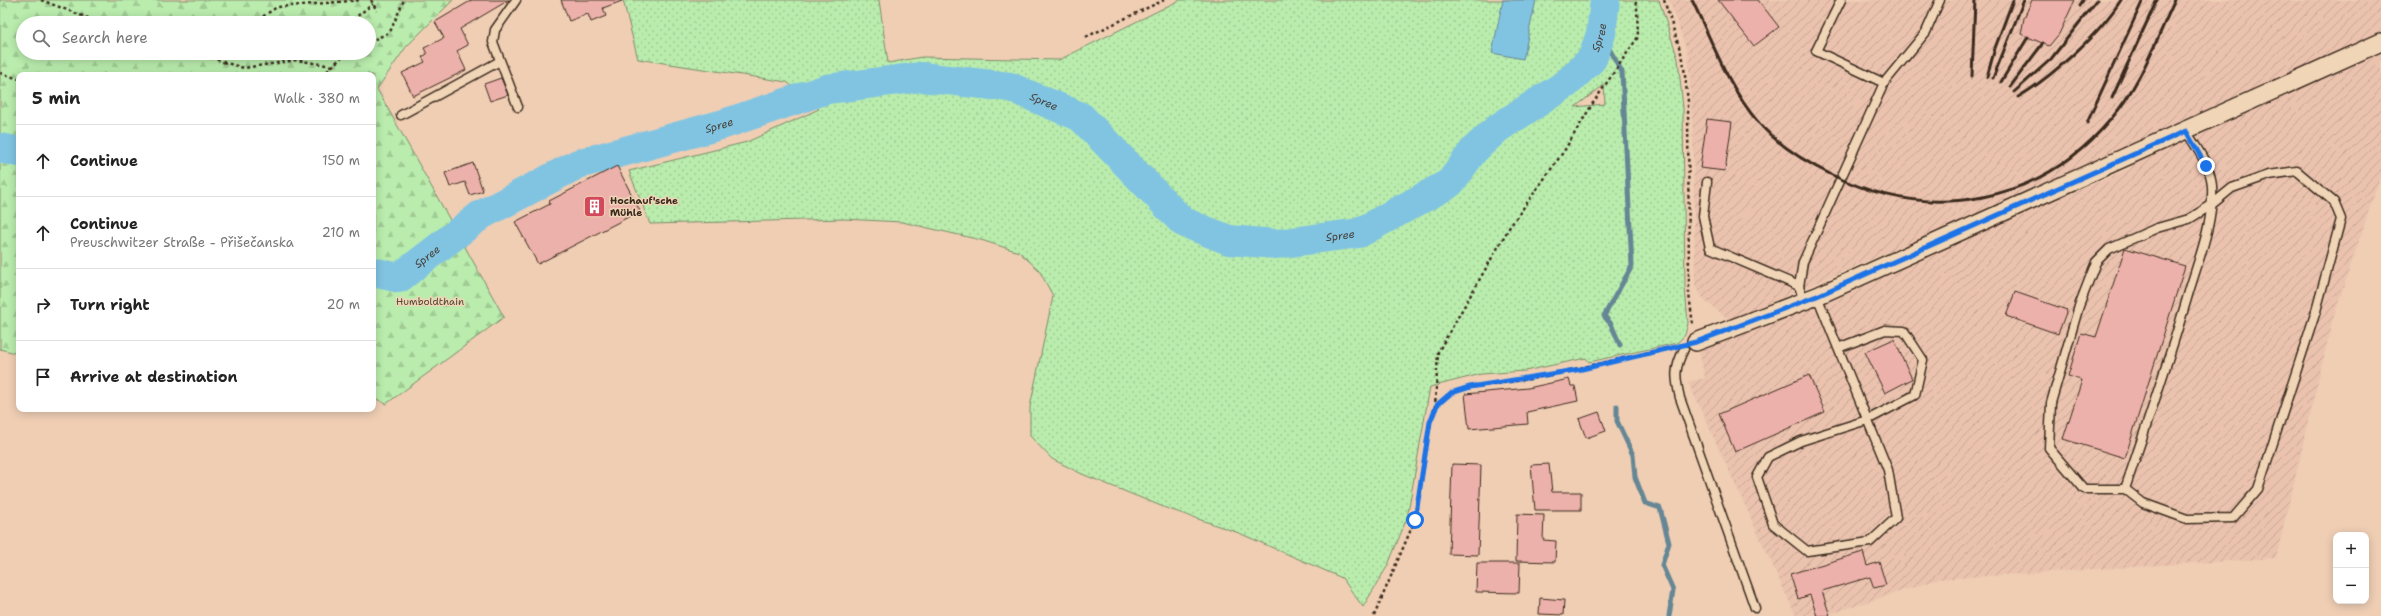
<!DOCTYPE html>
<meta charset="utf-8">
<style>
body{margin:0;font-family:"Shantell Sans",sans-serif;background:#f2f2f2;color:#222}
.controls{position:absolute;right:12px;bottom:12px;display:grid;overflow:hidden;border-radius:8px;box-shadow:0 2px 10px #0003}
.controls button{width:36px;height:36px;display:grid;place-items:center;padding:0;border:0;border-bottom:1px solid #e0e0e0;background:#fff;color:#222;font:20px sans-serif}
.stop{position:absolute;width:12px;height:12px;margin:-9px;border:3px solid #1a73e8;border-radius:50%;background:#fff}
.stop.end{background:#1a73e8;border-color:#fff;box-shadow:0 1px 4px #0008}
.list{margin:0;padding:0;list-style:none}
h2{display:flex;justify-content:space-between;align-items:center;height:52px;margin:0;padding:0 16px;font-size:17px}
h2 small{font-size:13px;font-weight:400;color:#767676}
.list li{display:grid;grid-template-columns:26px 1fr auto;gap:12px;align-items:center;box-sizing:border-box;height:72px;padding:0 16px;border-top:1px solid #e0e0e0}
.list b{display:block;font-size:15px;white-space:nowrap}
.list p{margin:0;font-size:13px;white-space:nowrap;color:#767676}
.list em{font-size:13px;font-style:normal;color:#767676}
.icon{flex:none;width:22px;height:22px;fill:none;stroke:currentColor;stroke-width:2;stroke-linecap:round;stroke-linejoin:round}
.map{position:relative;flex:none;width:2381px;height:616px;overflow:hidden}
.search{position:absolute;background:#fff;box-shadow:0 2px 10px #0003;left:16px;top:16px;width:360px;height:44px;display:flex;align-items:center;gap:10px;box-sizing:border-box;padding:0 14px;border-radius:22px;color:#767676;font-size:15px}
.panel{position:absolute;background:#fff;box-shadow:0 2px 10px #0003;left:16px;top:72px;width:360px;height:340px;border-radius:8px}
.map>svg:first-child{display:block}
</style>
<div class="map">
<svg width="2381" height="616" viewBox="0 0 2381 616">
<defs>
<pattern id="industrial-furrows" width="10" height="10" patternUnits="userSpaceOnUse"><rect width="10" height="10" fill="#eac2ae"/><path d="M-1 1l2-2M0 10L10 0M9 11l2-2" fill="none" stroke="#caa795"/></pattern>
<pattern id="grass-dots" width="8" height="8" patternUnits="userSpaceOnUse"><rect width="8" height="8" fill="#b9ecad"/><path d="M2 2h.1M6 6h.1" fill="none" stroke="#a0cb94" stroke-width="1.8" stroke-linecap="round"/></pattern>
<pattern id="forest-firs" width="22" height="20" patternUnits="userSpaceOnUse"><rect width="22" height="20" fill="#b9ecad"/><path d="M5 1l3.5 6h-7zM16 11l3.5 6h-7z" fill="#a0cb94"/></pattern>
</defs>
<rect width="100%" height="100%" fill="#efceb4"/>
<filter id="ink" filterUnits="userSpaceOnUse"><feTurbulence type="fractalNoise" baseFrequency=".025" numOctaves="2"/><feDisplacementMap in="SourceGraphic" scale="8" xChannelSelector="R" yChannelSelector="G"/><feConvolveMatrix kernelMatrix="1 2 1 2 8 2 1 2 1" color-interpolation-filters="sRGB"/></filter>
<g filter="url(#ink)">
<path fill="url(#industrial-furrows)" d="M1669 0H2381V174L2332 322 2276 558 1939 579 1827 615 1796 616 1688 382 1705 378 1699 352 2131 168 2123 152 1730 320 1704 300 1695 285 1693 138 1688 54Z"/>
<path fill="url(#grass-dots)" stroke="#7a8b66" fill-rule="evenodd" d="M623 0H879L888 63 922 57 1059 60 1180 0H1659L1678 59 1683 108 1685 288 1688 323 1685 335 1677 343 1589 362 1586 358 1525 371 1481 374 1430 387 1407 518 1388 565 1363 607 1342 578 1239 533 1166 508 1082 474 1052 459 1030 436V407L1053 296 1039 270 1019 252 981 240 902 222 844 219 650 224 629 171 747 142 819 109 787 82 638 59ZM1604 85 1605 104 1575 107Z"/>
<path fill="url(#forest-firs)" stroke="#7a8b66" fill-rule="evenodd" d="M0 0H453L406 47 377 89 504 317 386 404 373 397V75H19V354L0 349ZM23 23H369V53H23Z"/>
<path fill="#81c4e2" stroke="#658694" d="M1503 0H1536L1523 59 1492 53Z"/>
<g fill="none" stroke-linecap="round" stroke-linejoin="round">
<g stroke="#658694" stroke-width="5">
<path d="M1601 34 1622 72 1632 266 1604 316 1611 324 1620 345"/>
<path d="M1617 406V421L1633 455 1635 477 1645 503 1660 508 1669 543 1662 565 1673 590 1669 616"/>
</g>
<g stroke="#81c4e2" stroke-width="30">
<path d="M0 148 19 152"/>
<path id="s1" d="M373 272 399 278 481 215 578 164 724 124 827 89 921 77 1010 87 1081 117 1183 222 1229 240 1276 244 1359 233 1450 183 1474 150 1498 128 1566 84 1592 59 1601 34 1605 0"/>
</g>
</g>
<g fill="#ecb1aa" stroke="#3b2a1e">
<path d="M472 0H509L460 29 468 45 457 51 466 70 413 96 402 73 425 62 422 57 427 54 424 48 444 38 435 22Z"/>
<path d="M561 0H622V1L603 8 606 16 591 22 588 14 569 21Z"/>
<path d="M1718 0H1758L1779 27 1754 46Z"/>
<path d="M2032 0H2075L2059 34 2049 46 2021 34 2024 18Z"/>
<path d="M501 78 508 95 490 101 484 84Z"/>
<path d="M1707 119 1732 122 1725 171 1700 168Z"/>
<path d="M473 163 483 191 470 195 465 182 450 187 445 173Z"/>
<path d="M617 166 640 211 538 264 515 222 550 204 549 201Z"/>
<path d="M2125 248 2185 266 2125 458 2063 439 2082 380 2068 376 2081 333 2096 337Z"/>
<path d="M2015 292 2067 310 2058 334 2006 316Z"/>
<path d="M1894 339 1912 379 1885 393 1865 352Z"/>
<path d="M1809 375 1825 412 1735 452 1719 414Z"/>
<path d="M1569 379 1571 386H1575L1578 401 1527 412 1528 424 1469 429 1465 394 1528 388Z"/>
<path d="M1599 412 1606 431 1586 438 1579 419Z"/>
<path d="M1452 464 1481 465 1478 555 1449 554Z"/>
<path d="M1549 464 1552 492H1581V510H1535L1531 465Z"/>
<path d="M1517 514 1544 515 1543 540 1556 541 1555 562 1516 561Z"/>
<path d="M1863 552 1867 566 1879 562 1886 585 1874 588 1870 577 1822 591 1830 616H1817L1810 595 1798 599 1790 574Z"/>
<path d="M1477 563H1520L1519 593 1476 592Z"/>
<path d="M1540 598 1564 600 1563 615 1539 614Z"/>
</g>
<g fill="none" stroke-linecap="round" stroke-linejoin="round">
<defs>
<g id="service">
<path d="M516 0 495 30 493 42 518 107"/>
<path d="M1884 83 1926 32 1940 0"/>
<path d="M401 115 500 61"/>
<path d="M1707 182 1703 216 1710 248 1799 286 1804 301"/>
<path d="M1799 286 1803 262 1884 83 1816 51 1841 0"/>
<path d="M1817 296 1838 348 1888 470 1896 518 1870 542 1807 551 1773 524 1757 477 1768 457 1801 441 1867 420 1915 395 1923 360 1904 331 1885 330 1838 348"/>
<path d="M1684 349C1674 369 1675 377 1680 398L1755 608"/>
<path d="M2125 489 2143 503 2187 519 2233 518 2258 489 2316 311 2341 219 2334 202 2297 171 2269 175 2232 188 2210 206 2189 219 2157 228 2109 249 2096 262 2079 306 2051 403 2049 448 2084 489H2125C2147 424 2169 360 2188 295 2198 261 2214 222 2212 186 2211 166 2196 147 2186 131"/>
</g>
<path id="minor" d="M1696 342 1817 296 2381 42"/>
</defs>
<use href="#service" stroke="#3b2a1e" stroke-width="11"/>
<use href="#minor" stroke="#3b2a1e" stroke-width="20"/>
<g stroke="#3b2a1e" stroke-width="2.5" stroke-dasharray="3 3" stroke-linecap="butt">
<path d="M41 0 101 23"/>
<path d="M371 0 377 11"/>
<path d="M1664 0 1683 59 1688 101 1689 294 1693 325"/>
<path d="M253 23 277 7 361 0"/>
<path d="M348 23 373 4"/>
<path d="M1086 37 1164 0"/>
<path d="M369 42 390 32 404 0"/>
<path d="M200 53 223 62 230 53"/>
<path d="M298 59 306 53"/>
<path d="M223 62 244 68 297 60 332 66"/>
<path d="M0 73 19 79"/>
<path d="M323 75 346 53"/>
<path d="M1435 408 1438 352 1509 228 1564 151 1593 103 1638 37 1637 8 1635 0"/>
<path d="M1374 616 1415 520 1430 422 1437 405 1451 393 1470 387 1530 379 1671 348"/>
</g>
<use href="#service" stroke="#f0d5b7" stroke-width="8"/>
<use href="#minor" stroke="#f0d5b7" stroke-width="17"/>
<g stroke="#3b2a1e" stroke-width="3">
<path d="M1692 0C1712 41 1728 87 1758 122 1778 145 1805 162 1832 175 1931 223 2039 205 2111 119 2140 86 2156 40 2175 0"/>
<path d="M2080 6 2083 0"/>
<path d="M1972 76 1975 0"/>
<path d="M1987 77 1995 48 2013 0"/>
<path d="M1993 78 2024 0"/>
<path d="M2001 82 2028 37"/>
<path d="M2010 87 2043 43"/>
<path d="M2014 92 2051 59 2097 0"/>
<path d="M2018 97C2052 77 2100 33 2121 0"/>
<path d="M2112 98 2157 0"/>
<path d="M2087 123 2143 0"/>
</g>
</g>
</g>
<g fill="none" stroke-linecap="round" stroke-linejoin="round" filter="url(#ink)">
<path stroke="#1a73e8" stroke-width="5" d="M1415 520 1430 422 1437 405 1451 393 1470 387 1582 369 1696 342 1817 296 2186 131 2206 166"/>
</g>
<defs>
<symbol id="building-square" viewBox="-11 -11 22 22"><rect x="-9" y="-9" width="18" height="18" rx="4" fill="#d1495b" stroke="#f0d5b7"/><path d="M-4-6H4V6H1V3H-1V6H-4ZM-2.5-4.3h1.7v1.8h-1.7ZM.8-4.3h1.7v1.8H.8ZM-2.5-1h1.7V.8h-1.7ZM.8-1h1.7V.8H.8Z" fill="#fff"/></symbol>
</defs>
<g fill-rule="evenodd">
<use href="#building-square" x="582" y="194" width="25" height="25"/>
</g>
<g text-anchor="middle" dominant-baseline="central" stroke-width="3" stroke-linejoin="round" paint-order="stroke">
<g font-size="10" font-weight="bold" fill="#3b2a1e" stroke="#f0d5b7" text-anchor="start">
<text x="610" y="200">Hochauf'sche<tspan x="610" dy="12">Mühle</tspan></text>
</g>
<g font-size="10" fill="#4e4733" stroke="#f0d5b7">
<text x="430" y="301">Humboldthain</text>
</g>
<g font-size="11" font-style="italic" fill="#46413b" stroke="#f0d5b7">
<text stroke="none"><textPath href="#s1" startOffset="1405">Spree</textPath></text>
<text stroke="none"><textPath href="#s1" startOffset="721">Spree</textPath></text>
<text stroke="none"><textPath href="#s1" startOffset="386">Spree</textPath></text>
<text stroke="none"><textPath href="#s1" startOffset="1069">Spree</textPath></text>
<text stroke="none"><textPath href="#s1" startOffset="62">Spree</textPath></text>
</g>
</g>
</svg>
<div class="controls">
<button>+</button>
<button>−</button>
</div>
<div class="stop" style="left:1415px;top:520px"></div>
<div class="stop end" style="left:2206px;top:166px"></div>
<div class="search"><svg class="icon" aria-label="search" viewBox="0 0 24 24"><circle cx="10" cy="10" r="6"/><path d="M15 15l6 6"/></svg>Search here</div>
<section class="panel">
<h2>5 min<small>Walk · 380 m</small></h2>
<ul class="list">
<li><svg class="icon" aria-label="ahead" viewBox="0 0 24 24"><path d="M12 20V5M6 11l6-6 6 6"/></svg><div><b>Continue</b></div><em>150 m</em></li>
<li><svg class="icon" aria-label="ahead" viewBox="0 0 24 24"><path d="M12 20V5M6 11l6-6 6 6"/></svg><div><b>Continue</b><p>Preuschwitzer Straße - Přišečanska</p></div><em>210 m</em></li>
<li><svg class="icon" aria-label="right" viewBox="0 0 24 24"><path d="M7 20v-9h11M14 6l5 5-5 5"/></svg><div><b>Turn right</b></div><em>20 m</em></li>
<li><svg class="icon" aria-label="arrive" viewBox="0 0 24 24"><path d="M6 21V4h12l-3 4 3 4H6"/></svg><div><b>Arrive at destination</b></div></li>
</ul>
</section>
</div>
